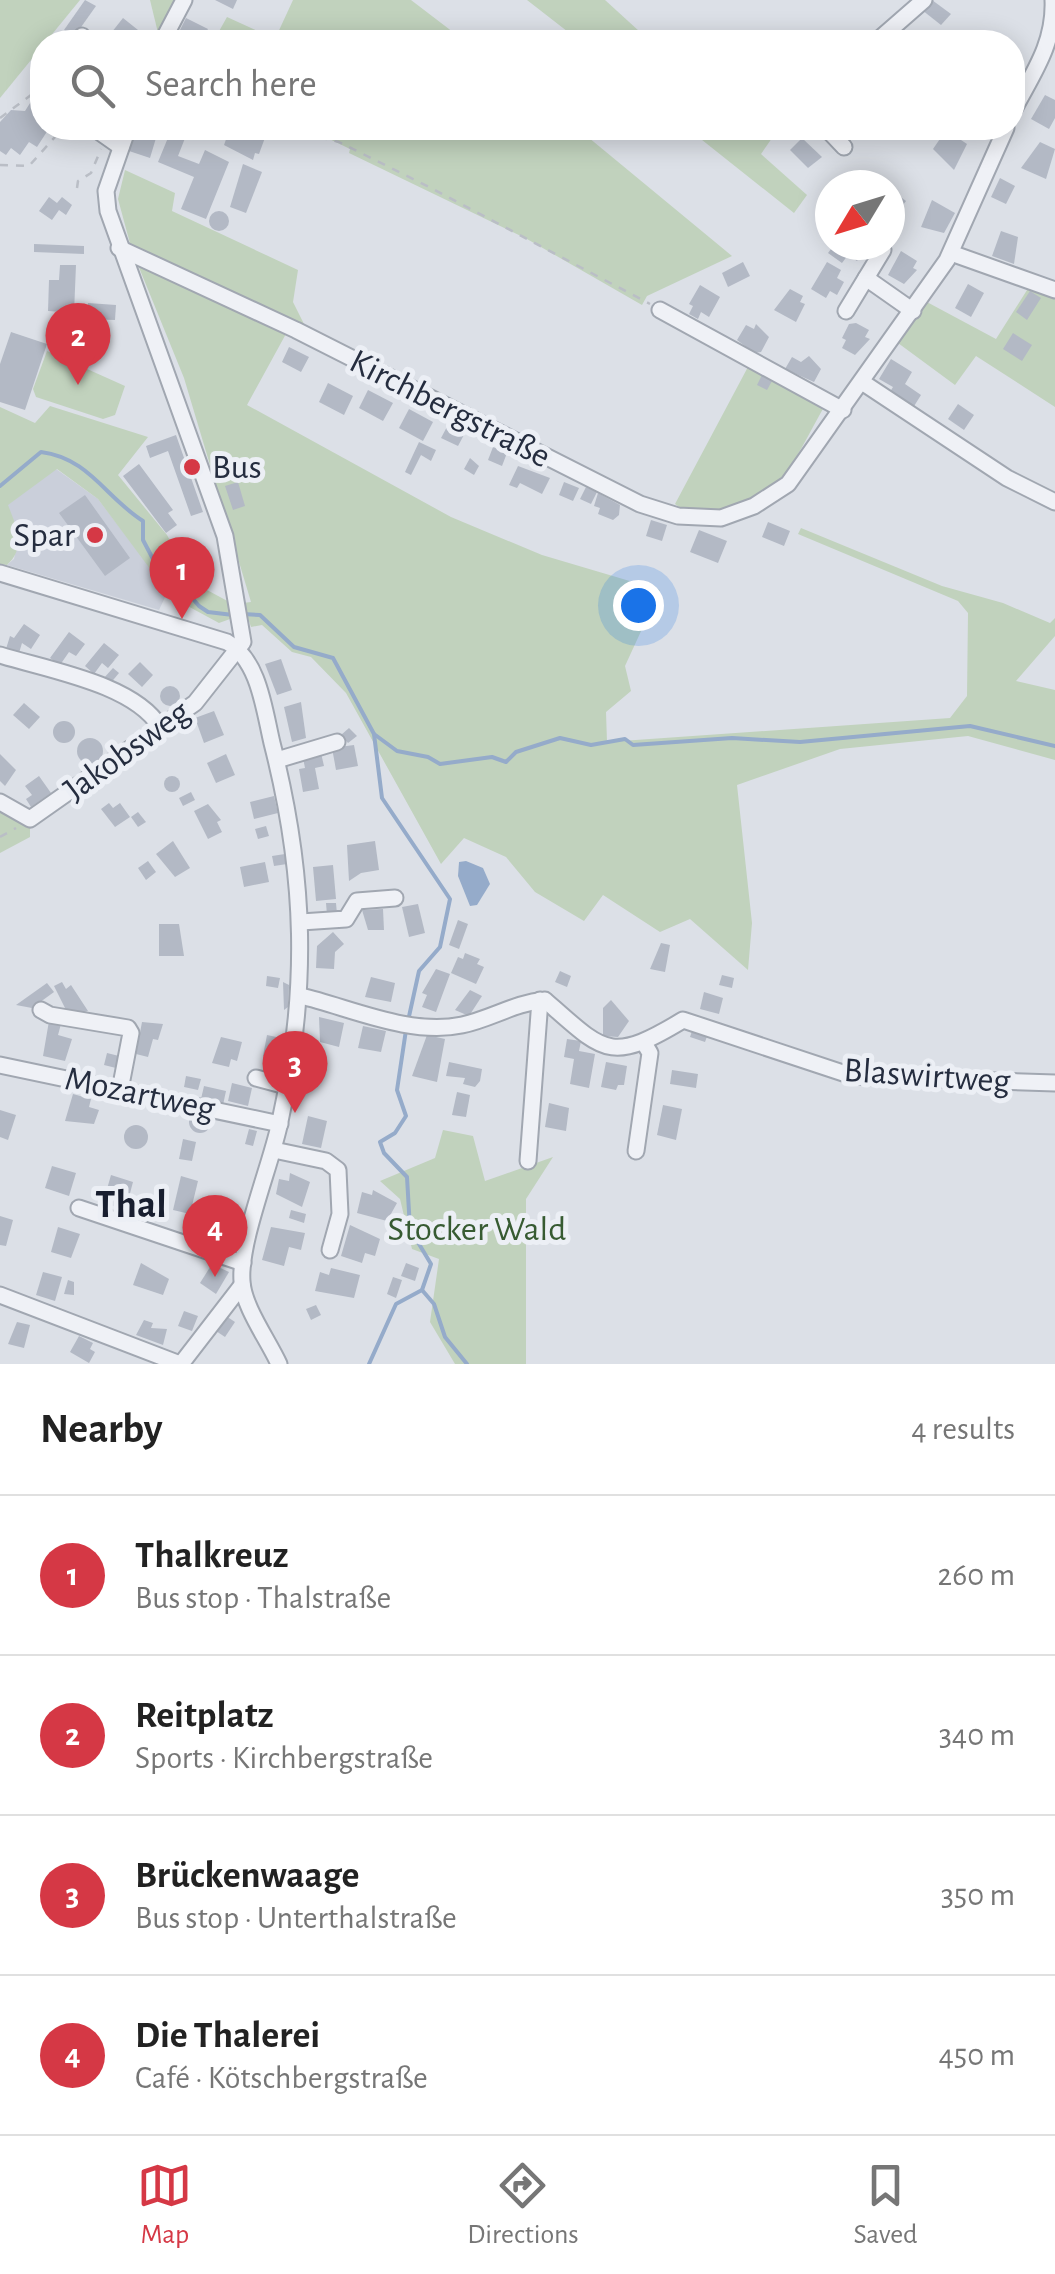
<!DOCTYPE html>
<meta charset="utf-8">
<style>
body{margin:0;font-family:"Alegreya Sans",sans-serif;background:#f6f6f6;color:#222}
.compass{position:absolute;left:815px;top:170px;width:90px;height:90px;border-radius:50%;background:#fff;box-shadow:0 5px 25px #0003;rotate:232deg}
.you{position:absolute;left:638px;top:605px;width:35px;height:35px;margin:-25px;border:8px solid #fff;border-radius:50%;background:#1a73e8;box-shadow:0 0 0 15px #1a73e833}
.badge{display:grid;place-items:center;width:65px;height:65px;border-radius:50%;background:#d53845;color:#fff;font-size:32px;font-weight:700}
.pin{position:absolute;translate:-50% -82px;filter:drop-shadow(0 2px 5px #0008)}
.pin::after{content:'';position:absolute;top:52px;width:35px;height:30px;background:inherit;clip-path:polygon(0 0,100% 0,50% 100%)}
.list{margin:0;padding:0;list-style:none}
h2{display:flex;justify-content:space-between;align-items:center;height:130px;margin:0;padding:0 40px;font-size:42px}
h2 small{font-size:32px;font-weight:400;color:#767676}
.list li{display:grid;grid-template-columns:65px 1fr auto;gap:30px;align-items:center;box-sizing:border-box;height:160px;padding:0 40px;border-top:2px solid #e0e0e0}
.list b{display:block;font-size:38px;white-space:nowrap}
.list p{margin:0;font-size:32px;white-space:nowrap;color:#767676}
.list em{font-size:32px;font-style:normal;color:#767676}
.icon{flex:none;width:55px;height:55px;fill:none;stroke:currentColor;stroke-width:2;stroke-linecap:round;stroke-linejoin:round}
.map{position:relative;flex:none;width:1055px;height:1364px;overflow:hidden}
.search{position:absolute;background:#fff;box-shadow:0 5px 25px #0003;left:30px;right:30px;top:30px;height:110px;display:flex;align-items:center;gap:25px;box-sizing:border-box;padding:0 35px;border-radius:40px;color:#767676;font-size:38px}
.sheet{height:770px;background:#fff}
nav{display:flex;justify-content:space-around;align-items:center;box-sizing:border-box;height:140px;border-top:2px solid #e0e0e0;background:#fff;font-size:28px;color:#767676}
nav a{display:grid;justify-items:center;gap:5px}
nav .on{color:#d53845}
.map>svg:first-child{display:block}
</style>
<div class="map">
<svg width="1055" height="1364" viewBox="0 0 1055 1364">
<rect width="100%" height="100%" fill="#dce0e7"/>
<path fill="#cacfda" d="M56 469 98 499 168 591 159 610 7 565 14 559 19 536 7 505Z"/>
<g fill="#c1d2bd">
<path d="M0 0H80L0 98Z"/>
<path d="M150 0H178L159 37Z"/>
<path d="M293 0H411L466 42H213L227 17 275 39Z"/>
<path d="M527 0H605L651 42H581Z"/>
<path d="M307 128H577L732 256 647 296 642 305 527 239 349 153 350 149Z"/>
<path d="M687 128H743L755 138 770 128H779L761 154 807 195 794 213Z"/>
<path d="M125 170 175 193 172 211 298 270 293 302 306 328 131 247 118 199Z"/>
<path d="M138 265 287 332 247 405 451 517 542 555 660 590 625 666 631 691 606 712 607 742 950 718 967 696 968 613 958 601 798 534 801 528 942 586 1003 603 1050 623 1055 618V636L1016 681 1055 690V760L968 736 840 749 737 785 752 923 748 970 690 919 660 932 603 895 584 921 535 892 506 857 464 838 441 864 346 693 311 657 292 652 262 625 251 627 243 603 251 602 184 378Z"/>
<path d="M1034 279 1055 285V407L976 356 955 385 898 343 925 301 996 339Z"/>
<path d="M47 351 125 386 115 415 103 419 36 397 33 389Z"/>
<path d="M749 365 824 407C809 433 795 464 775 487 756 509 698 523 675 504Z"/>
<path d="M50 406 148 437 118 475 167 535 194 583 233 604 230 619 219 623 171 597 98 499 57 469 8 505C16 526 27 547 7 565L0 564V407L35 423Z"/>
<path d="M0 809 30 825V837L0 853Z"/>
<path d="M443 1130 473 1136 485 1181 553 1157 526 1199V1364H455L430 1322 439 1259 412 1249 400 1199 380 1181 435 1158Z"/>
</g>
<path fill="#95abca" d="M466 861 483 868 490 884 477 905 470 906 458 876 459 862Z"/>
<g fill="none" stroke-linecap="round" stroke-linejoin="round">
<g stroke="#95abca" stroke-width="4">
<path d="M0 486 41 452C89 458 106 498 143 521V540L153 559 164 565 199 606 208 612 233 615"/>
<path d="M242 614 260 615 294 647 333 658 374 734 382 798 450 899 440 947 419 971 408 1021"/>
<path d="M374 734 397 751 428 757 440 764 492 757 506 762 516 752 560 738 591 745 625 739 633 745 732 738 800 742 970 726 1055 746"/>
<path d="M422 1290 434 1304 445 1337 467 1364"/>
<path d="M369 1364 396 1304 422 1290 431 1264 410 1229 407 1177 384 1153 380 1142 395 1133 406 1116 397 1090 406 1030"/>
</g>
</g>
<g fill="#b3b9c5">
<path d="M85 0 96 6 74 37 64 30Z"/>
<path d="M215 0H237L233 9Z"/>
<path d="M932 0 951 14 941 25 922 10Z"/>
<path d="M123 18 153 42H104Z"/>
<path d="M186 18 208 29 201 42 177 36Z"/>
<path d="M1045 95 1055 100V118L1049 129 1031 119Z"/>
<path d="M32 100 42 107V128H56L52 133 48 130 37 147 29 142 20 155 11 148 6 155 0 151V122L11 110 25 111Z"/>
<path d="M144 128H159L150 158 129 151 136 132 142 134Z"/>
<path d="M172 128H189L178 156 199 164 205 150 229 162 206 219 181 209 194 177 158 162Z"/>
<path d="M230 128 266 135 259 154 255 153 253 160 224 145Z"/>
<path d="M946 130 967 144 954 170 933 149Z"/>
<path d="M802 138 822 157 808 168 790 150Z"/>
<path d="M1040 142 1055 149 1046 179 1021 168Z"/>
<path d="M243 164 262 172 246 213 230 207Z"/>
<path d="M1000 178 1015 186 1006 204 991 197Z"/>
<path d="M890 189 906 201 900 209 890 201Z"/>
<path d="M49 197 57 203 62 197 72 205 66 215 59 210 52 220 39 211Z"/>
<path d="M932 200 955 213 944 233 921 227Z"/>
<circle cx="219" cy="221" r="10"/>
<path d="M1001 231 1018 237 1014 264 992 256Z"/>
<path d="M34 244 84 246V254L34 252Z"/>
<path d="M834 245H868L857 261 848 255 842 263 828 253Z"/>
<path d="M901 251 917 261 913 268 917 270 904 284 888 275Z"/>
<path d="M743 262 750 276 728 287 722 273Z"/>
<path d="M827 262 841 270 837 278 844 282 837 295 830 291 826 298 811 289Z"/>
<path d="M60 265H76L74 313 48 311 49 280H59Z"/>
<path d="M968 284 984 293 971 317 955 308Z"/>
<path d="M700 285 720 297 709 317 701 312 698 319 689 314 693 306 689 304Z"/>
<path d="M790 289 803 296 800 302 805 304 796 322 774 310Z"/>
<path d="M1030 291 1041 298 1027 320 1016 312Z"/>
<path d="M88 303 116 305 115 320 87 319Z"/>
<path d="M856 323 869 330 865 337 870 339 855 355 842 348 846 340 842 338 849 324Z"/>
<path d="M756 324 769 337 761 352 754 353 737 340 746 325 754 329Z"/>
<path d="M11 332 47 344 25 410 0 402V364Z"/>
<path d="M1013 333 1032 345 1022 361 1003 349Z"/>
<path d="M289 347 309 357 301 372 282 362Z"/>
<path d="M809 356 821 369 814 382 785 369 792 357 801 362Z"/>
<path d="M891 359 912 372 905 384 921 395 911 411 888 395 893 387 879 379Z"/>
<path d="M762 375 772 381 767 390 757 385Z"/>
<path d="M328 383 353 396 344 415 319 402Z"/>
<path d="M368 390 393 403 383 421 359 408Z"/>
<path d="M958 404 974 415 964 430 948 419Z"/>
<path d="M409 409 433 422 423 441 399 428Z"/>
<path d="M449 423 466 431 458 446 441 438Z"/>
<path d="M176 435 203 512 191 516 168 451 150 458 146 446Z"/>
<path d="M419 442 436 450 431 461 421 455 411 475 405 472Z"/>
<path d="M493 447 507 453 502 466 488 460Z"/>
<path d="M470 458 479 466 474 475 464 469Z"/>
<path d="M139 464 173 510 168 513 177 525 166 533 123 476Z"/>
<path d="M518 466 550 478 542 494 520 483 517 488 509 485Z"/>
<path d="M238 482 245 506 233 510 225 486Z"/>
<path d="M564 482 579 488 573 501 559 495Z"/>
<path d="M586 487 597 492 591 504 580 499Z"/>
<path d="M598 493 620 505 619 515 613 520 598 514 600 508 594 506Z"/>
<path d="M85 495 130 558 105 576 59 513Z"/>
<path d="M651 520 667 525 662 541 646 536Z"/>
<path d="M768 522 790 531 784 546 762 537Z"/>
<path d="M699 530 727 541 718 563 690 552Z"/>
<path d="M24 624 40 635 31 649 22 643 19 653 6 649 10 636 14 638Z"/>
<path d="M69 632 85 644 76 656 69 652 60 665 50 658Z"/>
<path d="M104 643 119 655 108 668 102 663 94 674 85 666Z"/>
<path d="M281 659 292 690 277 695 265 664Z"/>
<path d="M140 662 153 675 142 687 128 674Z"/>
<path d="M113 668 119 673 109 685 103 679Z"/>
<circle cx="170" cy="696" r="10"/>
<path d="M301 702 306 738 292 742 284 707Z"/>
<path d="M24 703 40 717 29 729 13 715Z"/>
<path d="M214 711 224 735 204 743 195 718Z"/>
<circle cx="64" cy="732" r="11"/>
<path d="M349 728 357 736 348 743 341 735Z"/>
<circle cx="90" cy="751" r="13"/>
<path d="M354 745 358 766 336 770 332 748Z"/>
<path d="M321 753 324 766 315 768 319 789 303 792 299 769 305 768 303 758Z"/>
<path d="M0 754 16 770 5 786 0 781Z"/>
<path d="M226 754 235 775 216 783 207 763Z"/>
<circle cx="172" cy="784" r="8"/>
<path d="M39 776 51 793 31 807 26 799 32 795 25 786Z"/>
<path d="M191 792 195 800 183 806 179 798Z"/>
<path d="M274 796 278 813 254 819 250 802Z"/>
<path d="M109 803 113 808 120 803 130 817 115 827 101 809Z"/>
<path d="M208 804 221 820 217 822 222 832 208 839 194 811Z"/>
<path d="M138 812 146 822 138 827 131 817Z"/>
<path d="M266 826 269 836 258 839 255 829Z"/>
<path d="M173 841 190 868 175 877 156 854Z"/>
<path d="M375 841 379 870 361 873 349 881 347 845Z"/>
<path d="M285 854 287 864 274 866 272 856Z"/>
<path d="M148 861 156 872 146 880 138 868Z"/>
<path d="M265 862 269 882 244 887 240 867Z"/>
<path d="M333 865 336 899 316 901 313 867Z"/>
<path d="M326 903H336L337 914 327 915Z"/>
<path d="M418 904 425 933 409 937 402 907Z"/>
<path d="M383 909 384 930H368L362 910Z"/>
<path d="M458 920 468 924 459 949 449 945Z"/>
<path d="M159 924H179L184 956H159Z"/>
<path d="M333 932 344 944 335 952 334 969 316 968 317 946Z"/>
<path d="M661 943 670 945 665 972 650 969Z"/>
<path d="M465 953 480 959 477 964 484 967 476 984 451 973 458 957 463 959Z"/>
<path d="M436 969 450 974 436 1012 422 1007 427 995 422 993Z"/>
<path d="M560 971 571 976 567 987 555 982Z"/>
<path d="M722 975 734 978 732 988 719 985Z"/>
<path d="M267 976 280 978 278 988 266 986Z"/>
<path d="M371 977 395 983 391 1002 365 997Z"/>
<path d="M62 982 66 989 71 985 88 1011 69 1016 54 986Z"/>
<path d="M283 982 289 985 288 1007 284 1010Z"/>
<path d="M47 983 54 992 32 1008 16 1005Z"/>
<path d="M470 990 482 996 469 1016 455 1010Z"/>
<path d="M704 992 723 998 719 1014 700 1009Z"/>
<path d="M611 1000 629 1021 618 1037 603 1036V1008Z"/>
<path d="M319 1017 344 1023 339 1047 320 1042Z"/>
<path d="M49 1021 61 1024 58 1035 72 1039 65 1061 43 1056Z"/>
<path d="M142 1022 163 1024 158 1040 153 1039 148 1057 136 1054Z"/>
<path d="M694 1025 709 1031 705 1042 690 1037Z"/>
<path d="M363 1026 386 1031 381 1052 358 1048Z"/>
<path d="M267 1035 281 1038 276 1059 263 1056Z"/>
<path d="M427 1035 445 1039 437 1082 412 1076Z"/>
<path d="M221 1037 242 1042 237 1061 231 1059 229 1067 212 1063Z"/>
<path d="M567 1039 581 1041 579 1051 595 1054 589 1088 570 1084 574 1059 564 1057Z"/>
<path d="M107 1053 123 1057 120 1069 104 1065Z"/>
<path d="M449 1062 482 1069 480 1081 475 1087 463 1084 465 1078 446 1076Z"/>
<path d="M606 1062 627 1066 624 1085H618L616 1090 601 1087Z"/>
<path d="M672 1070 698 1074 696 1088 670 1084Z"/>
<path d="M186 1076 201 1079 198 1090 184 1087Z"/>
<path d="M232 1083 252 1088 248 1106 228 1101Z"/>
<path d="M204 1086 226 1091 223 1105 201 1099Z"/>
<path d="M457 1092 470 1095 466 1117 452 1115Z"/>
<path d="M73 1094 91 1099 89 1107 99 1110 94 1124 65 1121Z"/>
<path d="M549 1103 569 1108 566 1131 545 1127Z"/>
<path d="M663 1105 682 1109 676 1140 657 1135Z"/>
<path d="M0 1110 16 1115 8 1140 0 1137Z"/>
<circle cx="200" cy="1122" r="11"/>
<path d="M308 1116 327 1121 321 1148 302 1144Z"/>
<circle cx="136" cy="1137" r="12"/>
<path d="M249 1129 257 1131 253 1146 245 1144Z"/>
<path d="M183 1139 196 1142 192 1161 179 1159Z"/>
<path d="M52 1166 76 1173 69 1196 45 1188Z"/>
<path d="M290 1173 310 1182 302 1207 276 1194 279 1179 289 1181Z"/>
<path d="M111 1175 133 1182 129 1197 135 1199 132 1211 103 1203Z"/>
<path d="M181 1176 198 1181 190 1214 173 1210Z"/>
<path d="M373 1190 397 1203 387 1221 357 1213 362 1192 372 1195Z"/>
<path d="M291 1210 306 1214 304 1223 289 1218Z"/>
<path d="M0 1216 13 1220 6 1246 0 1245Z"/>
<path d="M350 1225 380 1239 375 1256 365 1253 362 1263 341 1256Z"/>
<path d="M58 1227 80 1234 71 1258 51 1252Z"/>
<path d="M271 1227 305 1233 301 1250 289 1247 284 1266 262 1260Z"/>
<path d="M141 1263 169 1279 163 1295 133 1285Z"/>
<path d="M406 1263 419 1268 415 1281 401 1276Z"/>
<path d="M212 1264 229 1272 216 1294 200 1283Z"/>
<path d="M331 1268 360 1275 354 1298 315 1291 320 1272 329 1275Z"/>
<path d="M43 1272 62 1277 55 1301 36 1295Z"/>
<path d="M393 1277 402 1280 396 1298 387 1294Z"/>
<path d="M68 1280 74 1282V1295L64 1294Z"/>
<path d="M316 1305 321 1315 311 1320 306 1309Z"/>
<path d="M184 1311 198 1316 192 1331 178 1326Z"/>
<path d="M226 1316 235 1322 225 1337 216 1331Z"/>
<path d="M144 1320 153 1323 151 1328 167 1329 163 1345 136 1335Z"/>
<path d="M17 1322 30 1325 24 1348 8 1344Z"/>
<path d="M79 1336 93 1343 90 1349 95 1352 89 1363 70 1352Z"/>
</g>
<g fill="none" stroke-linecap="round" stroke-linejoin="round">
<defs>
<g id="minor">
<path d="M81 42 82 36"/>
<path d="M162 42 184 0"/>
<path d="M876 42 924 0"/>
<path d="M1012 113C1031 76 1055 45 1053 0"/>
<path d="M94 128 121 147"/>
<path d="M826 128 844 147"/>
<path d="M119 248 296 330 640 504 678 516 721 518 754 506 788 484 947 260 1006 128"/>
<path d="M951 253 1055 290"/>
<path d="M866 278 913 311"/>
<path d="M660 310 843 410"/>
<path d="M846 311 883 250"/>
<path d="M862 382 1007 478 1055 502"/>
<path d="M0 573 227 642C259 660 264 709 272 743 306 876 309 991 279 1126 270 1167 239 1243 242 1281 243 1306 268 1340 279 1364"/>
<path d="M0 655C48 670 134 684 160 727"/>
<path d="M277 760 337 742"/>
<path d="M0 802 30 819 195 703 243 642 225 536 108 211 106 191 128 128"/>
<path d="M301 922 346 919 357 901 395 898"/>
<path d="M301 996C351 1008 410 1036 462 1025 491 1019 514 1003 545 1000 605 1053 610 1064 683 1020L852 1076 1055 1083"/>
<path d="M41 1010 50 1015 128 1028 131 1033 120 1090"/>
<path d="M0 1065 280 1124"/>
<path d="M256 1078 286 1086"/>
<path d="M274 1150 326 1161 338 1170 340 1214 330 1250"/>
<path d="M636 1151 650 1053 644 1043"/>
<path d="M528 1161 540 1000"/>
<path d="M79 1208 243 1263"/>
<path d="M0 1295 180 1364"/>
<path d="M181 1364 242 1285"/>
</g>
</defs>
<use href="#minor" stroke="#a1a7b1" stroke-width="19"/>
<g stroke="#babec6" stroke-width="2.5" stroke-dasharray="8 8" stroke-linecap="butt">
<path d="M41 110 42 109"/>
<path d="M0 118 31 95 42 98"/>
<path d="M319 137 339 142 431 188 650 304"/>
<path d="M0 165 29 166 63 128"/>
<path d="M77 188 78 181 91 173 101 149"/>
<path d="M0 837 16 828"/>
</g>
<use href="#minor" stroke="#eff1f6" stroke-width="15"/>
</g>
<g fill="#d53845" stroke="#eceff5" stroke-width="4">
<circle cx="192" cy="467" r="10"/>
<circle cx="95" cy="535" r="10"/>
</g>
<g text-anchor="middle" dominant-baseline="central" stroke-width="10" stroke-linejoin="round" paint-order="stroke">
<g font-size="35" fill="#252d3f" stroke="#eceff5">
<text transform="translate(450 409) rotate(27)">Kirchbergstraße</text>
<text transform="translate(127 751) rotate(-36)">Jakobsweg</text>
<text transform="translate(927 1076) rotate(4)">Blaswirtweg</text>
<text transform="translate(140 1094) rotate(12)">Mozartweg</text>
</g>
<g font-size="35" fill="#252d3f" stroke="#eceff5" text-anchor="start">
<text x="212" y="467">Bus</text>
<text x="75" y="535" text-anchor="end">Spar</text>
</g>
<g font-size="35" fill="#375b32" stroke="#eceff5">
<text x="477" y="1229">Stocker Wald</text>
</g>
<g font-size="40" font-weight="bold" fill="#181e2f" stroke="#eceff5">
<text x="131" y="1205">Thal</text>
</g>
</g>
</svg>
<svg class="compass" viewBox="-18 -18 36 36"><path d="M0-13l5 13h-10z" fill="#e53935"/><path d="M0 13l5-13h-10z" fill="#767676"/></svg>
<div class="you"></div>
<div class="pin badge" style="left:182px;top:619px">1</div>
<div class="pin badge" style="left:78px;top:385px">2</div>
<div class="pin badge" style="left:295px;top:1113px">3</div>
<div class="pin badge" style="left:215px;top:1277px">4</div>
<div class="search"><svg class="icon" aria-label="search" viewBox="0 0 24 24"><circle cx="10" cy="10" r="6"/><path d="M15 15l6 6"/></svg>Search here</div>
</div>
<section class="sheet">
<h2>Nearby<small>4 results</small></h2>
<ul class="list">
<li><span class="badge">1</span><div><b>Thalkreuz</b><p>Bus stop · Thalstraße</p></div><em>260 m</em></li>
<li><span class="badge">2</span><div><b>Reitplatz</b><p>Sports · Kirchbergstraße</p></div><em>340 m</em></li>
<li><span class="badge">3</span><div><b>Brückenwaage</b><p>Bus stop · Unterthalstraße</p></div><em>350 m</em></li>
<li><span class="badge">4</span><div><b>Die Thalerei</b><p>Café · Kötschbergstraße</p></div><em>450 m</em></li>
</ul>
</section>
<nav>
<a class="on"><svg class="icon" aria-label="map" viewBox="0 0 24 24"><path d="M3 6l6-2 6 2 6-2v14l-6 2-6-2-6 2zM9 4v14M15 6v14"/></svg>Map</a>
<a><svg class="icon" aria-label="directions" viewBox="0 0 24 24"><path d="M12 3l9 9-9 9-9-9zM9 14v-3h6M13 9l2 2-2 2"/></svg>Directions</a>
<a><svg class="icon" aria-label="saved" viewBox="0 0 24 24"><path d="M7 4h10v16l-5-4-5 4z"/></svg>Saved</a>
</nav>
